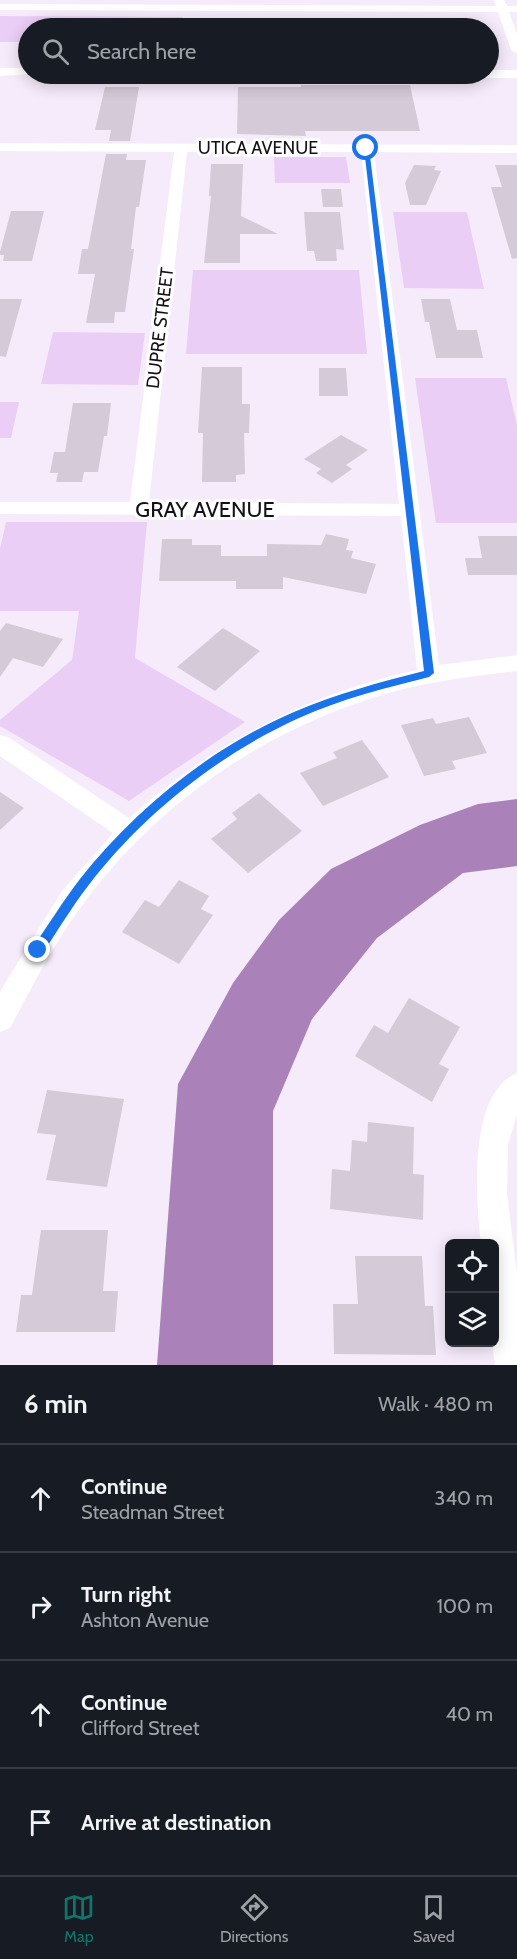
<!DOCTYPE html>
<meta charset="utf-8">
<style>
body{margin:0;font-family:Cabin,sans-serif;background:#20242c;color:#f1f3f6}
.controls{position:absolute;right:18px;bottom:18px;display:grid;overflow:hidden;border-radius:9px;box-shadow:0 3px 15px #0003}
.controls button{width:54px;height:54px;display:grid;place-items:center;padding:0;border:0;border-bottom:2px solid #363941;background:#171b24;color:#f1f3f6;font:30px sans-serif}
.stop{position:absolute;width:18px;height:18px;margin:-14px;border:4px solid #1a73e8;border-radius:50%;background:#fff}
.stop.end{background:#1a73e8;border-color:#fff;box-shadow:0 2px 6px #0008}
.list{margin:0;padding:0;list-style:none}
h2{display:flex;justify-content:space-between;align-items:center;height:78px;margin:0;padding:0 24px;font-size:26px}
h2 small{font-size:20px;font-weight:400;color:#9ea1a6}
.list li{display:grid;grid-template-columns:39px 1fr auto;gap:18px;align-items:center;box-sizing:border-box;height:108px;padding:0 24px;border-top:2px solid #363941}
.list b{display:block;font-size:22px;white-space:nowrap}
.list p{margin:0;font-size:20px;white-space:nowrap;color:#9ea1a6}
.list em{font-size:20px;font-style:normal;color:#9ea1a6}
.icon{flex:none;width:33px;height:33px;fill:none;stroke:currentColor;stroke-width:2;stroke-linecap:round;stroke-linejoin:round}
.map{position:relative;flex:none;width:517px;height:1365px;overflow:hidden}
.search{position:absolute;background:#171b24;box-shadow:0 3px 15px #0003;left:18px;right:18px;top:18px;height:66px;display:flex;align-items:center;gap:15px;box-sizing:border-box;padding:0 21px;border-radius:33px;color:#9ea1a6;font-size:22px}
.sheet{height:510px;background:#171b24}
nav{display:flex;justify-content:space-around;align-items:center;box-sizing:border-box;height:84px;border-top:2px solid #363941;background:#171b24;font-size:16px;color:#9ea1a6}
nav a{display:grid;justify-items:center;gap:3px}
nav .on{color:#0f766e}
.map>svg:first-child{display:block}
</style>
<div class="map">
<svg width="517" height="1365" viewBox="0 0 517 1365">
<rect width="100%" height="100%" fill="#f6ebfb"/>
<g fill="#ebcef6">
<path d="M0 16 183 17 181 28H28V37H21L19 42H0Z"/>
<path d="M274 157H346L350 183H275Z"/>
<path d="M393 212H467L484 289 404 288Z"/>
<path d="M193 270H359L367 354H186Z"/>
<path d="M53 332 145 333 138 385 41 384Z"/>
<path d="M415 378H506L517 425V523H436Z"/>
<path d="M0 402H19L11 438H0Z"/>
<path d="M6 522H147L135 658 245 722 129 801 0 726V720L72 660 79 611H0V549Z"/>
</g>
<path fill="#aa81b9" d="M517 799V866L463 873 377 938 312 1019 273 1111V1365H157L178 1084 233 983 279 920 331 869 420 825 478 804Z"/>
<g fill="#d4cad8">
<path d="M301 85H410L420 131H305L306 136 237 134 238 87H301Z"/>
<path d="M105 87H139L130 141H109L111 130H95Z"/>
<path d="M106 154H127L126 160H146L139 207H136L131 249H134L125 312H115L114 323H86L95 274H78L82 249H88Z"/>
<path d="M211 164H243L241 216 278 234H240V263H204L211 196H209Z"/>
<path d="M414 165 436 166 434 170 441 171 426 205H410L405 183Z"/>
<path d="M495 165H517V258L512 259 491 187H502Z"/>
<path d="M321 189H341L343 207H323Z"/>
<path d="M11 211H44L32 261H3L4 255H0V252Z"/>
<path d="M304 212H340L344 250 336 249 337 261H316L314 251H307Z"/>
<path d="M0 299H22L6 357 0 356Z"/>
<path d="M421 299H450L457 330H477L483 358H436L429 322H425Z"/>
<path d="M202 367H242V404H250L249 433H244L245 474 236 475V482H202L203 433H198Z"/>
<path d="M319 368H346L348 396H319Z"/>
<path d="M73 403H111L107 436H104L98 472H84L82 482H56L58 473H50L54 452H65Z"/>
<path d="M341 435 368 450 346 465 352 469 332 483 316 473 321 469 304 459Z"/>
<path d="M326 534 349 539 346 550 353 551 351 558 376 564 366 594 283 577V589H236V581H159L162 539H192V545H221V556H267V544L321 545Z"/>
<path d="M478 536H517V575H468L465 558H482Z"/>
<path d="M6 623 63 639 43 667 13 658 0 677V631Z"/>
<path d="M223 628 260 651 215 691 177 667Z"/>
<path d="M469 717 487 753 452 761 456 769 424 776 401 725 433 718 436 724Z"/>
<path d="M362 740 389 777 323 806 300 773 337 758 333 752Z"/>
<path d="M0 792 24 808 0 830Z"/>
<path d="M259 793 302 831 248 873 211 839 237 819 232 813Z"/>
<path d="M179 880 209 896 201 909 213 915 179 964 122 932 145 900 159 907Z"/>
<path d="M409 998 460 1027 439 1064 449 1069 432 1102 355 1056 374 1025 388 1033Z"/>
<path d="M47 1090 124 1099 107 1187 46 1180 56 1135 37 1133Z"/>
<path d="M368 1122 414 1127 413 1174 424 1175 423 1220 330 1209 332 1169 350 1171 352 1140 367 1142Z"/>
<path d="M41 1230H108L103 1291H118L115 1332H16L21 1295H32Z"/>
<path d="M355 1256H422L425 1306H433L436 1355 334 1354 333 1304H358Z"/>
</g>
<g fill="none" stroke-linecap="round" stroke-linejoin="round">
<g fill="#fff" fill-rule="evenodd">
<path d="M494 0H504L507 6H517V12H509L517 34V54L511 50 498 12 0 10V4L496 6Z"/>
<path d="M0 68H28V74H33L0 76Z"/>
<path d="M488 70H517V78H467L461 74H488Z"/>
<path d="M0 143 517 145V153L374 152 439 665 517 655V671C475 676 433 681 392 692 268 727 156 803 81 907 53 945 32 987 10 1028L0 1032V992L10 975 62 891 113 833 0 756V735L8 737 129 818C212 744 308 693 417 670L401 516 0 514V502H130L174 152 0 151ZM187 152H361L399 504 149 502Z"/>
<path d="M517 1073V1115L508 1144 507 1194 517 1273V1365H495L492 1342H494V1244H481C476 1200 467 1094 517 1073Z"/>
</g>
</g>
<path fill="#1a73e8" d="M366 147 369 148 434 673 429 677C385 688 341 699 299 718 219 754 141 816 88 886 71 908 57 932 42 954H33V947C49 924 63 901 80 879 135 809 212 747 294 712 336 694 380 682 424 671L364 148Z"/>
<g text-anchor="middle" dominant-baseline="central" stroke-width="6" stroke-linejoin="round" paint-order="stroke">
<g font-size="18" fill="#141015" stroke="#fff">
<text x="258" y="148">UTICA AVENUE</text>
<text transform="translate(160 328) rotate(-83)">DUPRE STREET</text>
</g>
<g font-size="22" fill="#141015" stroke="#fff">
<text x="205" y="509">GRAY AVENUE</text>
</g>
</g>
</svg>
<div class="controls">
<button><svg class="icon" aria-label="locate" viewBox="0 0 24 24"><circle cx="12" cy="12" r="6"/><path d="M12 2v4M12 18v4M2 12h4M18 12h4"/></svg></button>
<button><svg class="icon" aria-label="layers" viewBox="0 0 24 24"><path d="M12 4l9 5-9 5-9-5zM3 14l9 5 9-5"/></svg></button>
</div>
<div class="stop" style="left:366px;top:148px"></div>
<div class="stop end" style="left:38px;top:950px"></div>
<div class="search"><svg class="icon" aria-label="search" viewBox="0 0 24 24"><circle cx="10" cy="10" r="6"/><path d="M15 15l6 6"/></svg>Search here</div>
</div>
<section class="sheet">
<h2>6 min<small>Walk · 480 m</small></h2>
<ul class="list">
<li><svg class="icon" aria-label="ahead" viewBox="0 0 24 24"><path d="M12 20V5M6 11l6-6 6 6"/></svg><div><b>Continue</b><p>Steadman Street</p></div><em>340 m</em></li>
<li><svg class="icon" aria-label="right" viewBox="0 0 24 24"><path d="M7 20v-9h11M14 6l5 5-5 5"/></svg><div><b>Turn right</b><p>Ashton Avenue</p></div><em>100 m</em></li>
<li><svg class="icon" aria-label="ahead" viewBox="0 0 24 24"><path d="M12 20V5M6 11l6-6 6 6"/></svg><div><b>Continue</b><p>Clifford Street</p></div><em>40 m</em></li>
<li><svg class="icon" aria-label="arrive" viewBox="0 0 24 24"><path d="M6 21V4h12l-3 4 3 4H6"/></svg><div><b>Arrive at destination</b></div></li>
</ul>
</section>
<nav>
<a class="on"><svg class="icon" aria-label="map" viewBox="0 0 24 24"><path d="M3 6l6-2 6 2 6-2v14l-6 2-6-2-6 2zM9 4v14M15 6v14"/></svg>Map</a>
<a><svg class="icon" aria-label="directions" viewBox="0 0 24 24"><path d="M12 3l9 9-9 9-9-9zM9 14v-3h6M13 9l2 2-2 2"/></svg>Directions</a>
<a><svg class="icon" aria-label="saved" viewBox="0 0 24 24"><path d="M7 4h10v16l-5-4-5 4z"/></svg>Saved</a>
</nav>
